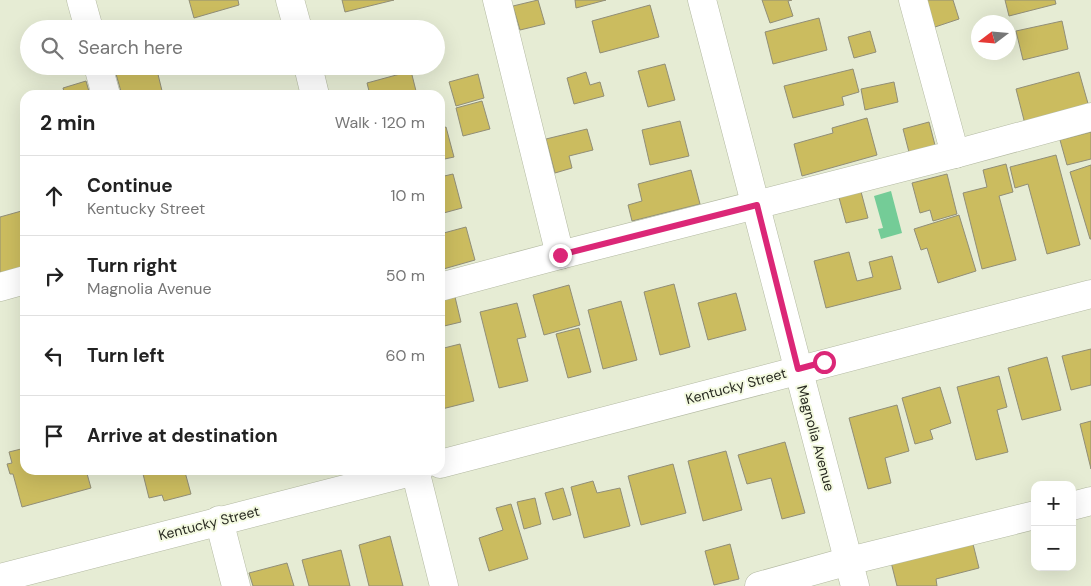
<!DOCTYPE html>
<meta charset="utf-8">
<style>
body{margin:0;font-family:"DM Sans",sans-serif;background:#f2f2f2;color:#222}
.controls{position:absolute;right:15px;bottom:15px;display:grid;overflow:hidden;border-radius:10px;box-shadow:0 5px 20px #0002}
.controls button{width:45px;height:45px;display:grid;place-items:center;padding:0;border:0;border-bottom:1px solid #e0e0e0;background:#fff;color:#222;font:25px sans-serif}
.compass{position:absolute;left:971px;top:15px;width:45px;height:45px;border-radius:50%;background:#fff;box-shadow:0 5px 20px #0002;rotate:254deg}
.stop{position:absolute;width:15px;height:15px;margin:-11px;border:4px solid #db2777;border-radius:50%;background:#fff}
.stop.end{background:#db2777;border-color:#fff;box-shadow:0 1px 5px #0008}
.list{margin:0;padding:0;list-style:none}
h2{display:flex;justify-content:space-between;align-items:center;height:65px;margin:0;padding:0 20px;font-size:21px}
h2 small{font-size:16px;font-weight:400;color:#767676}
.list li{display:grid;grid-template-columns:32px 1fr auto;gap:15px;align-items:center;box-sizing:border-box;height:80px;padding:0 20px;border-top:1px solid #e0e0e0}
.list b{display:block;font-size:19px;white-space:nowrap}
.list p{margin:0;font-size:16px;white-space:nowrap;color:#767676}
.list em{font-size:16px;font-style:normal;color:#767676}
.icon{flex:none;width:28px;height:28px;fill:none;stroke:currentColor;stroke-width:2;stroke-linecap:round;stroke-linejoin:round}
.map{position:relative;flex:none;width:1091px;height:586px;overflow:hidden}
.search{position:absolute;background:#fff;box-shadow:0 5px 20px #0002;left:20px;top:20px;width:425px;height:55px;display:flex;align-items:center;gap:12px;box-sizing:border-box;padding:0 18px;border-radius:28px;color:#767676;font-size:19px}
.panel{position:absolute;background:#fff;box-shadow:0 5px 20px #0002;left:20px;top:90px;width:425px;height:385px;border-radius:15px}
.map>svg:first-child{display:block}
</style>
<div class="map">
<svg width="1091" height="586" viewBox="0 0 1091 586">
<rect width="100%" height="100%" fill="#e6ecd4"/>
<path fill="#74cc97" d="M891 191 902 233 881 239 878 229 883 228 874 196Z"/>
<g fill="#cbbc5f" stroke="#918e77">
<path d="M189 0H238L239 5 194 18Z"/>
<path d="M342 0H394L345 12Z"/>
<path d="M538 0 545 24 520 30 513 6Z"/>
<path d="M575 0H606L576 8Z"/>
<path d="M762 0H792L788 1 793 16 770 23Z"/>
<path d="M921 0H953L959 19 935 27 930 12Z"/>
<path d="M1005 0H1055L1056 4 1009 16Z"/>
<path d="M650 5 659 37 600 53 592 21Z"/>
<path d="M819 18 827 50 773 64 765 32Z"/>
<path d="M1062 21 1068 49 1023 60 1016 31Z"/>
<path d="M870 31 876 52 854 58 848 37Z"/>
<path d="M665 64 675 100 648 107 638 71Z"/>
<path d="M145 66H156L163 95H122L116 74Z"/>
<path d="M853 69 859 92 842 97 844 105 793 118 784 86Z"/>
<path d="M411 71 417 95H370L367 83Z"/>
<path d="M586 72 590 85 600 82 604 96 574 104 567 78Z"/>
<path d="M1079 72 1089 107 1025 124 1016 89Z"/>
<path d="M478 74 484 98 456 106 449 82Z"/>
<path d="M86 81 90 95H65L63 88Z"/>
<path d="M894 82 898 102 865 110 861 89Z"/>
<path d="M482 101 490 129 463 136 456 108Z"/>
<path d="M867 118 877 155 802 176 794 144 833 133 832 128Z"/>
<path d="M680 121 689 156 650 165 642 130Z"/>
<path d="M929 122 936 149 910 156 903 129Z"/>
<path d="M446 127 454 157 440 160V129Z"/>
<path d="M587 129 593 150 569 156 572 168 555 173 546 139Z"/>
<path d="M1091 132V159L1067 165 1060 140Z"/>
<path d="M1056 155 1080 245 1047 254 1028 184 1015 188 1010 167Z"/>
<path d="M1006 164 1013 192 999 196 1016 260 982 269 963 193 987 187 983 170Z"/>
<path d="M1091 165V239H1090L1070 172Z"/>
<path d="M691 170 700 204 632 221 628 205 642 201 638 184Z"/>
<path d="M453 174 462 208 440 214V177Z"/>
<path d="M947 174 957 214 933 221 930 210 920 213 912 183Z"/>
<path d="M860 188 868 218 846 223 838 194Z"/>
<path d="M25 210V267L0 273V217Z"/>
<path d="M959 215 976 271 938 283 927 248 921 250 914 229Z"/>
<path d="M466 227 475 260 440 270V234Z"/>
<path d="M849 252 857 281 873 277 869 262 892 256 901 289 826 308 814 261Z"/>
<path d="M674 284 690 347 660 355 644 292Z"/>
<path d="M569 285 580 325 544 335 533 295Z"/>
<path d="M736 293 746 330 708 340 698 303Z"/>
<path d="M455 297 461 322 440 327V301Z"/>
<path d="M621 301 637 360 603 369 588 310Z"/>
<path d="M517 303 526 337 517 339 528 381 499 388 480 312Z"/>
<path d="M579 328 591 372 568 378 556 334Z"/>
<path d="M460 344 474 401 442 409 440 349Z"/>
<path d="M1091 349V385L1071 390 1062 356Z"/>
<path d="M1047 357 1061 410 1022 420 1008 368Z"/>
<path d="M999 376 1007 407 997 410 1008 452 976 460 957 387Z"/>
<path d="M940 387 951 423 930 430 933 439 915 444 902 398Z"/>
<path d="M897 405 909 451 885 458 891 483 868 489 849 418Z"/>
<path d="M1091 421V469L1080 424Z"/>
<path d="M785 442 805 513 782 519 771 478 747 484 738 455Z"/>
<path d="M25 448V470H86L91 488 22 507 13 474H10L7 464 12 463 9 452Z"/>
<path d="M726 451 742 510 703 521 688 461Z"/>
<path d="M673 464 686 513 641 525 628 476Z"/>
<path d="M142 470H193L185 472 191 494 164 501 162 495 149 498Z"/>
<path d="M593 481 597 493 620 488 630 526 584 538 571 487Z"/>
<path d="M563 488 571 515 553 520 545 493Z"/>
<path d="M535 498 541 524 524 529 517 502Z"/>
<path d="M511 504 528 559 489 571 479 538 503 530 496 508Z"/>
<path d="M390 536 403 586H369L359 545Z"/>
<path d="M972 540 979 568 936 579 937 586H897L891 562Z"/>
<path d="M730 544 739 579 714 585 705 551Z"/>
<path d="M341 550 350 586H309L302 560Z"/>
<path d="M287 563 294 586H253L249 573Z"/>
</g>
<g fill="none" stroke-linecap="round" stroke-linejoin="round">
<defs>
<g id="minor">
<path d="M81 0 89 29"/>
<path d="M290 0 298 29"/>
<path d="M702 0 855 586"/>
<path d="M98 66 106 95"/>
<path d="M308 66 315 95"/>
<path d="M955 154 1091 117"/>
<path d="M560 255 955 154 913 0"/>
<path d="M0 287 25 280"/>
<path d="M440 287 560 255 497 0"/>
<path d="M440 464 1091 294"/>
<path d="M415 470 444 586"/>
<path d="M1072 506 1091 501"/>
<path d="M219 520 236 586"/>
<path d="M0 578 419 470"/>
<path d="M759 586 849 561 1035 515"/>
</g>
</defs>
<use href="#minor" stroke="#b3b9a2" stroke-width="29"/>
<use href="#minor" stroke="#fff" stroke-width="28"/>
</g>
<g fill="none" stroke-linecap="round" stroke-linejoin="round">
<path stroke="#db2777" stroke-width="6" d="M560 255 757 205 798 369 824 362"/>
</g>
<g text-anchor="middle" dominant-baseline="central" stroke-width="4" stroke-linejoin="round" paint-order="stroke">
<g font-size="14" fill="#282a21" stroke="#f4fae1">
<text transform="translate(736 386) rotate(-15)">Kentucky Street</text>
<text transform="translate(816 438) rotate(75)">Magnolia Avenue</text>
<text transform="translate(209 523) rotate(-14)">Kentucky Street</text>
</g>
</g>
</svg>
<div class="controls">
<button>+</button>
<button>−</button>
</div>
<svg class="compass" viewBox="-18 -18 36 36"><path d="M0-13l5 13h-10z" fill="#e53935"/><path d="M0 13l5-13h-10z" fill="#767676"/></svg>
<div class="stop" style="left:824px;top:362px"></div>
<div class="stop end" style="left:560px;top:255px"></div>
<div class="search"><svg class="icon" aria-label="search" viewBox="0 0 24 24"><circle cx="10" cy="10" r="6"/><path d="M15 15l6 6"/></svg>Search here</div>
<section class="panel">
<h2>2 min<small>Walk · 120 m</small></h2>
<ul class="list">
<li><svg class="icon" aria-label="ahead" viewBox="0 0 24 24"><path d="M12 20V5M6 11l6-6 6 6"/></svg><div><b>Continue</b><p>Kentucky Street</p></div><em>10 m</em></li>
<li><svg class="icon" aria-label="right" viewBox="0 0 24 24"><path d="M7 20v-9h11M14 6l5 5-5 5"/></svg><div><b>Turn right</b><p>Magnolia Avenue</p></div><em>50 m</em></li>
<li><svg class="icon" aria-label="left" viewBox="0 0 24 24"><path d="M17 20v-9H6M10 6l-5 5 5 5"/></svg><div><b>Turn left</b></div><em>60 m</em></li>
<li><svg class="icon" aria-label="arrive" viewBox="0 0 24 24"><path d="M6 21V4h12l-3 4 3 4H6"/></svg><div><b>Arrive at destination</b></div></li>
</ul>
</section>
</div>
